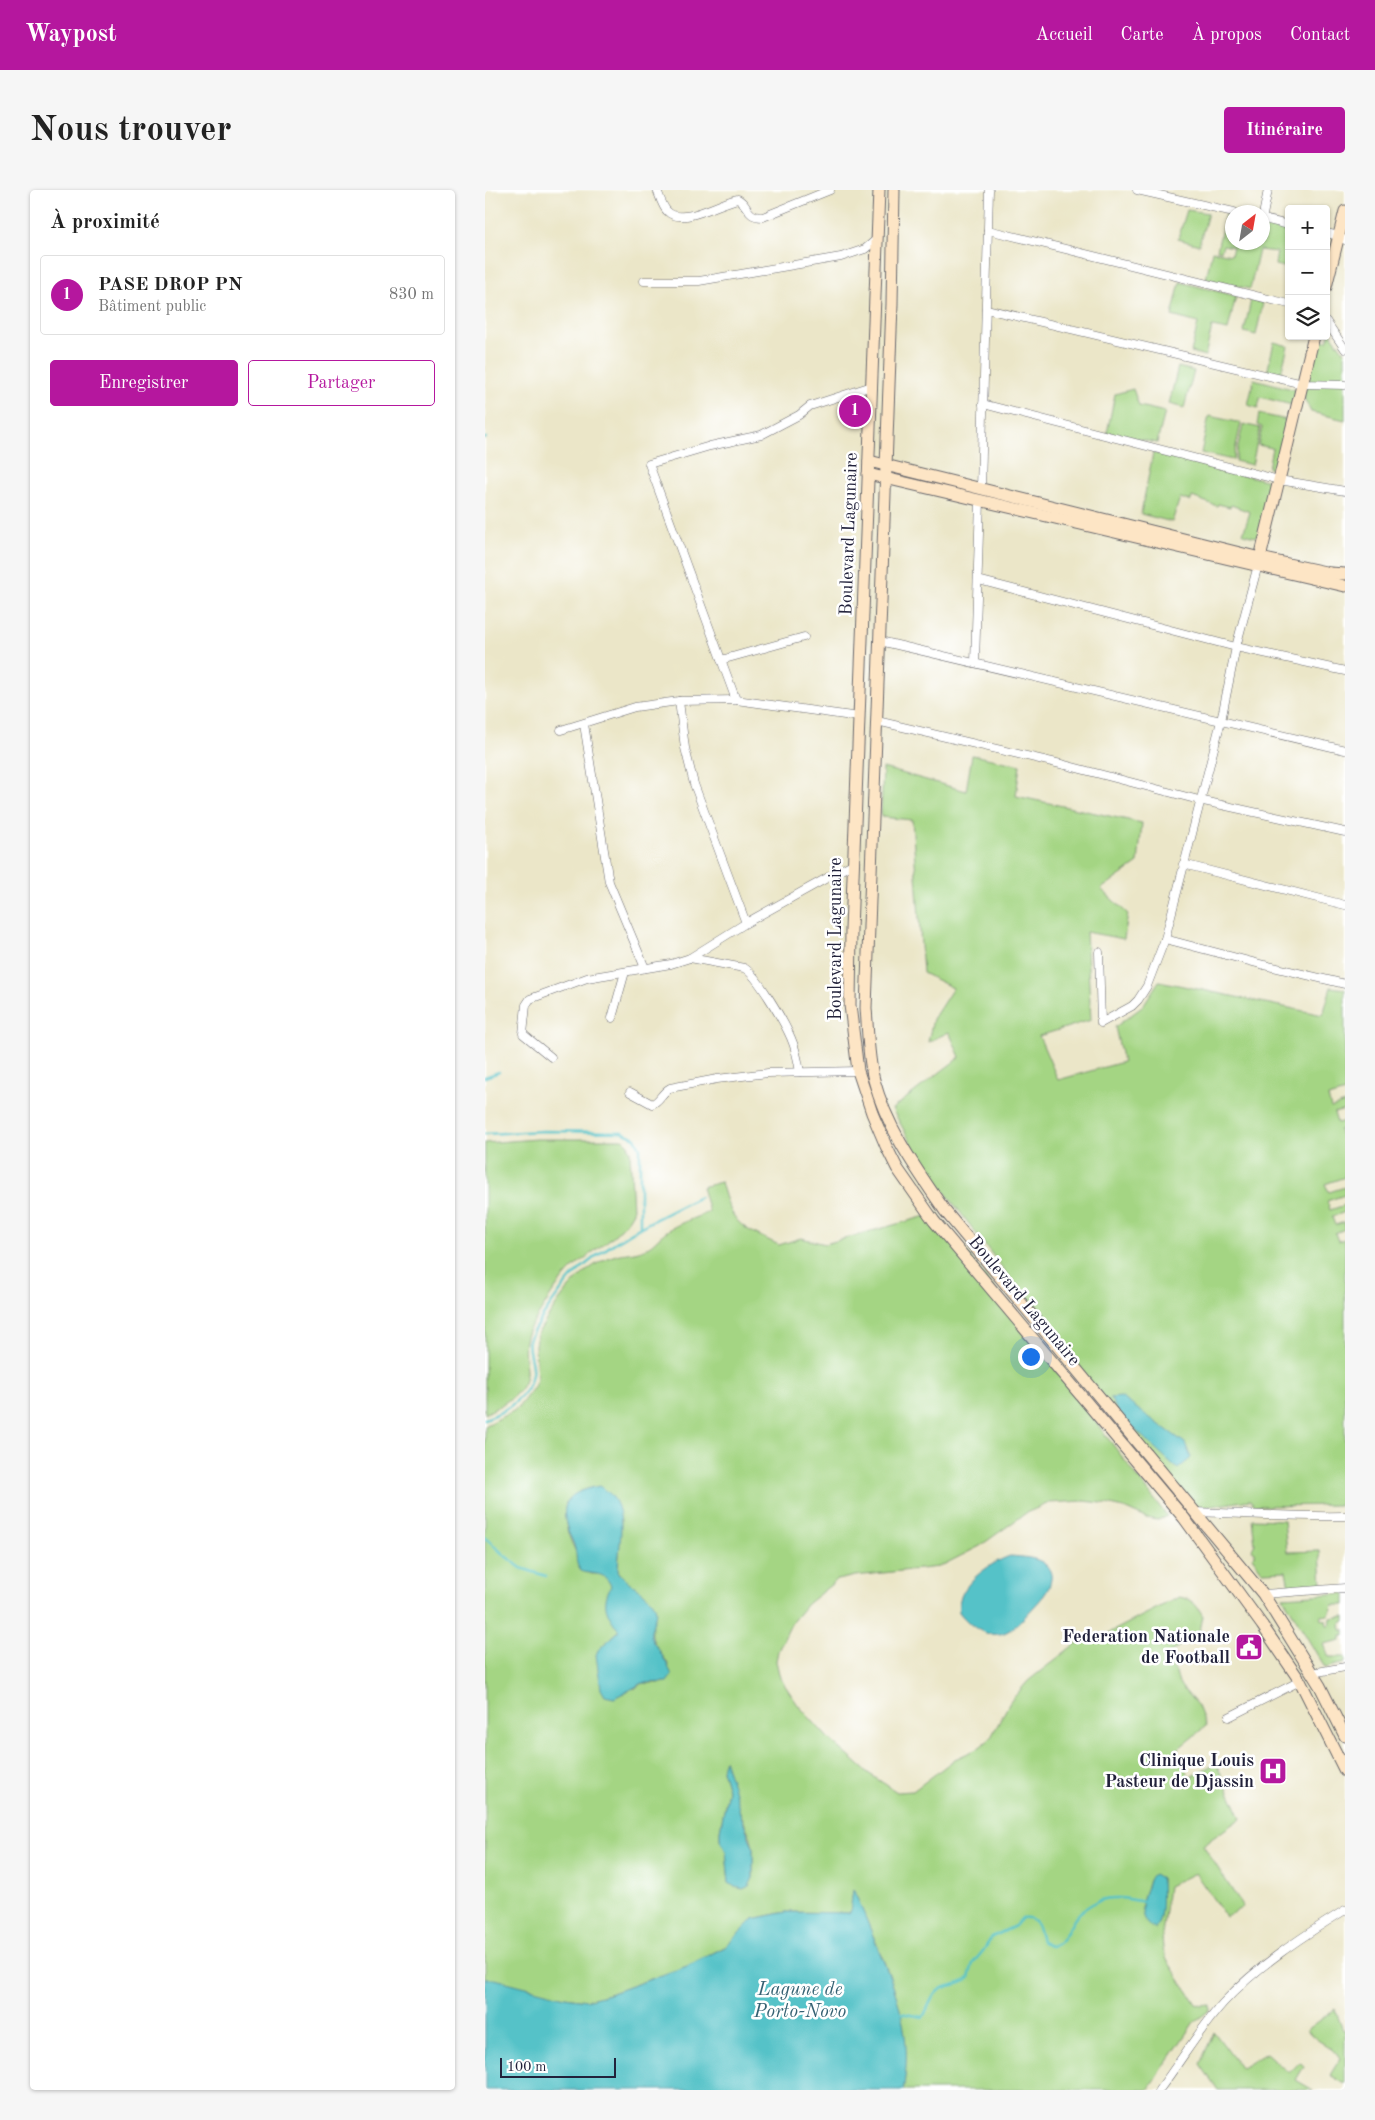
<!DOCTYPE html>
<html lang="fr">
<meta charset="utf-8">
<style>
body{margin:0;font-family:"Old Standard TT",serif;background:#f6f6f6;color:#222}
.controls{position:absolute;right:15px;top:15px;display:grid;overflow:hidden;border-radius:5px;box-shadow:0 1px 4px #0004}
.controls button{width:45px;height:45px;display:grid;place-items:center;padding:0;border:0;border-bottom:1px solid #e0e0e0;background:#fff;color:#222;font:25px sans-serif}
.compass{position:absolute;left:740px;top:15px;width:45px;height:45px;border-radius:50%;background:#fff;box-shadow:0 1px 4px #0004;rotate:31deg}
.scale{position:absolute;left:15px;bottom:12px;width:116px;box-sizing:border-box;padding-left:5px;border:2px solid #22223b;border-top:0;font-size:14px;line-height:18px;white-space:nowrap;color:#22223b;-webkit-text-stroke:4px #fff;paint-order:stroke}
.you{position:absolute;left:545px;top:1166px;width:18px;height:18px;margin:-12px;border:4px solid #fff;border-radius:50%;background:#1a73e8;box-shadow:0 0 0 8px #1a73e833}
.badge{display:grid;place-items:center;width:32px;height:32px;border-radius:50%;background:#b5179e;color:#fff;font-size:16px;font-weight:700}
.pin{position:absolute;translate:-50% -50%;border:2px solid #fff;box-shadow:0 1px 5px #0006}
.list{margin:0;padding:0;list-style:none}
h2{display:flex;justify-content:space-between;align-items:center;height:65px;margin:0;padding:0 20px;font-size:21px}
h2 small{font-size:16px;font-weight:400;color:#767676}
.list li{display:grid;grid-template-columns:32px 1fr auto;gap:15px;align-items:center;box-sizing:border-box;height:80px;margin:0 10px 10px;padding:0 10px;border:1px solid #e0e0e0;border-radius:5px}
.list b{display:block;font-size:19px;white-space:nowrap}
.list p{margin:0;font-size:16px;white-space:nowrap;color:#767676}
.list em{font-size:16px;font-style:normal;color:#767676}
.actions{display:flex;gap:10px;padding:15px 20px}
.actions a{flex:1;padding:11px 0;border:1px solid #b5179e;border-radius:5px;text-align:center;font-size:18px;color:#b5179e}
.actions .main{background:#b5179e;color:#fff}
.icon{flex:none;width:28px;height:28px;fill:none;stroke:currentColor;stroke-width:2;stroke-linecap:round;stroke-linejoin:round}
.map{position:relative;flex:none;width:860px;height:1900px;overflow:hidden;border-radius:5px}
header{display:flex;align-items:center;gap:30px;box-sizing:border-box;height:70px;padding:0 25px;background:#b5179e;color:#fff}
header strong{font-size:24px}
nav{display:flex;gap:28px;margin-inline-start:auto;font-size:18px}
.intro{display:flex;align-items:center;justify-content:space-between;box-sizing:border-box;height:120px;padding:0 30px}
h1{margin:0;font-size:35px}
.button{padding:12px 22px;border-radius:5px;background:#b5179e;color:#fff;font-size:18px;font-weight:700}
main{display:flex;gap:30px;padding:0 30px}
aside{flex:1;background:#fff;border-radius:5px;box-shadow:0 1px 4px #0004}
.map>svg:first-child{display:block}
</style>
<header>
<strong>Waypost</strong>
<nav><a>Accueil</a><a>Carte</a><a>À propos</a><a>Contact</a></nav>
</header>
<div class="intro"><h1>Nous trouver</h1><a class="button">Itinéraire</a></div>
<main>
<aside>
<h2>À proximité<small></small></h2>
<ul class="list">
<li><span class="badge">1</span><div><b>PASE DROP PN</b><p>Bâtiment public</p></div><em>830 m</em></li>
</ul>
<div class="actions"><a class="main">Enregistrer</a><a>Partager</a></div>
</aside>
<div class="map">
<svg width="860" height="1900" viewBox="0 0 860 1900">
<rect width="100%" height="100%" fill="#fff"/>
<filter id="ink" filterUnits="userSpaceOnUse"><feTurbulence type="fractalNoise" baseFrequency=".02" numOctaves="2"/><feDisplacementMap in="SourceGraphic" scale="10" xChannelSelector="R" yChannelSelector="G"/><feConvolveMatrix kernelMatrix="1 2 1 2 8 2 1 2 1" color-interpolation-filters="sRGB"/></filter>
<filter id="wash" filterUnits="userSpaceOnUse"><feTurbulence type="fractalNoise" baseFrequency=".0096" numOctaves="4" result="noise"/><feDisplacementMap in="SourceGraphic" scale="20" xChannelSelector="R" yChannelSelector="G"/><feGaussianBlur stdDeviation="1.12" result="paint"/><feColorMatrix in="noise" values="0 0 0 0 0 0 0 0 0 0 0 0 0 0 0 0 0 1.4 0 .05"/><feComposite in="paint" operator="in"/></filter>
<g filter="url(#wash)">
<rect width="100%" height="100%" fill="#ebe6c8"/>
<g fill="#a4d583" stroke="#637c5f" fill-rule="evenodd">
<path d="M702 20 723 23 714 55 693 49Z"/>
<path d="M740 25 747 26 748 52H778V33L804 39V78L790 75 792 62 774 60 765 99 721 89 727 61 746 65 748 57 738 55 736 61 732 60Z"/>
<path d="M695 92 751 106 743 140 727 137 720 166 706 162 713 133 687 126Z"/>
<path d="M766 110 778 113 771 145 759 142Z"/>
<path d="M845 142 860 164V230L826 222 818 206 833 149 842 151Z"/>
<path d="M789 152 803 156 795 186 782 183Z"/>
<path d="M693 177 709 181 699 218 684 214Z"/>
<path d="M769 189 811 200 807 215 775 207 773 218 763 215Z"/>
<path d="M648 199 654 216 680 222 672 253 622 243 630 204Z"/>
<path d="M774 224 802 230 792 280 783 278 787 258 773 255 777 237 772 235Z"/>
<path d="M724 226 756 233 748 270 716 263Z"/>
<path d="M758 234 775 238 767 275 750 271Z"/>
<path d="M668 263 784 291 788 296 775 347 772 345 770 347 758 344 765 322 746 315 745 317 733 314 732 316 707 307 706 311 695 308 687 332 656 324Z"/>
<path d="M487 565 535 575 531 606 657 633 653 673 616 699 643 724 639 749 601 742 606 830 554 846 573 890 638 872 630 837 657 817 674 791 838 825 846 797 860 799V902L843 907 846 918 860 913V920L849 923 852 933 860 931V938L854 940 857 949 860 948V955L858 956 860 962V987L840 994 844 1002 860 997V1005L842 1011 845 1020 860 1015V1022L847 1027 850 1035 860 1032V1039L850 1043 853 1051 860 1049V1315L770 1316 765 1310 701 1320 437 972 407 919 475 867 464 842 443 852 448 829 468 798 438 783 427 630 396 627 398 578 481 601Z"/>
<path d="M51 949H138L143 955 145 961 148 1022C135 1048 103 1062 83 1083 67 1100 56 1122 43 1141 37 1155 40 1166 41 1180 43 1203 16 1215 0 1224V953Z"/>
<path d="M236 992C248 1036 254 1036 294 1055L316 1048 340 1054 452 1023 682 1326 673 1330 661 1328 639 1318 617 1313 599 1311 564 1313 541 1323 495 1356 454 1377 370 1386 352 1390 322 1414 307 1432 293 1461 291 1471 295 1488 313 1515 343 1548 383 1583 412 1602 428 1601 470 1569 492 1559 505 1549 525 1512 543 1491 590 1454 614 1448 694 1407C707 1409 711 1414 718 1426L715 1441 679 1467 691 1482 694 1494 713 1516 721 1536 689 1562 705 1587 731 1573 756 1628 718 1655 758 1717 741 1727 710 1683 683 1696 677 1745 678 1759 682 1770 711 1814 717 1816 725 1815V1820L709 1832 663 1900H418C431 1826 396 1766 368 1700L365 1723 301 1722 268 1729 240 1757 202 1776 124 1804 101 1810 80 1807 0 1789V1236L32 1219 49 1197 52 1189 50 1155 52 1145C70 1115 93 1078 128 1066 138 1062 151 1064 161 1058 169 1054 174 1046 182 1041 194 1033 210 1028 224 1022L217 997ZM81 1312 136 1329 133 1381 138 1388 149 1397 170 1427C161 1449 172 1456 183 1474L178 1493H158L149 1499 113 1460 135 1440C132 1428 130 1394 121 1387 117 1383 111 1384 106 1384 90 1364 76 1338 81 1312ZM237 1580 266 1648 268 1657V1688L244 1693 241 1661 235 1650V1641L243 1600ZM676 1688 675 1727 672 1737 658 1725C655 1708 660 1705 664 1690Z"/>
<path d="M767 1329 799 1330 802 1362 835 1361 837 1395 804 1397 801 1381 778 1382 767 1367 770 1364 767 1359 770 1354Z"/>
<path d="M860 1403V1415H847L844 1425 837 1426 836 1429 841 1430 842 1435H845L846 1428 860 1426V1431L855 1434 856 1440H860V1446H856V1450L839 1454 844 1467H860V1473L840 1478 798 1407Z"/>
<path d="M850 1819 858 1840H860V1894L845 1885 855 1869C844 1852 835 1856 822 1840Z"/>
<path d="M729 1842 756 1878 781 1863 804 1883 815 1872 819 1876 811 1890 828 1900H733L715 1874Z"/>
</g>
<g fill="#54c2c8" stroke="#3b7282">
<path d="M636 1207 700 1253 706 1268 693 1279 636 1227 625 1208Z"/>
<path d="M114 1296C147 1312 133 1352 133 1381 142 1395 163 1401 170 1416 174 1428 162 1439 167 1450 169 1454 172 1457 174 1460 179 1468 183 1476 187 1485L182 1492 158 1493 129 1508 120 1506 116 1499 111 1465 113 1460 134 1441C123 1424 115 1416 126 1396 119 1380 110 1386 96 1381 89 1371 93 1370 90 1359 89 1353 85 1347 83 1341 73 1310 85 1302 114 1296Z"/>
<path d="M525 1366C536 1367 553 1367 561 1375 565 1379 567 1385 566 1389 565 1401 555 1410 548 1418 542 1424 536 1432 529 1437 509 1454 487 1439 474 1422 470 1397 504 1373 525 1366Z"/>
<path d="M239 1570 249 1599 255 1623 268 1657V1688L264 1696 258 1699 250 1697 244 1693 241 1661 235 1650V1641L243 1600 237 1580Z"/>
<path d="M669 1684 676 1688C676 1702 679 1728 670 1739 652 1732 656 1710 662 1697 664 1692 664 1687 669 1684Z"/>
<path d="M368 1699C378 1720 386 1741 395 1763 414 1807 428 1851 418 1900H0V1789H10L80 1807 101 1810 124 1804 202 1776 240 1757 268 1729 301 1722 365 1723Z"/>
</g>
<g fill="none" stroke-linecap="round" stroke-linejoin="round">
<g stroke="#54c2c8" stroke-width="2.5">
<path d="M0 248H1"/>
<path d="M0 887 14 882"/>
<path d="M0 944 58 941 137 942 150 948 155 958V1036"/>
<path d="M0 1229C20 1222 44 1207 47 1184 49 1173 41 1161 44 1150 48 1138 78 1097 87 1087 123 1051 170 1029 215 1007"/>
<path d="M0 1347 19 1365 36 1378 61 1386"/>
<path d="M415 1823 438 1827C443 1819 445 1809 452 1802 461 1793 475 1797 484 1788L488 1773 498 1761 507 1747 530 1736 537 1728C553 1726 554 1740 557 1751 574 1768 583 1737 591 1727 596 1720 605 1715 613 1711 628 1705 644 1709 659 1712"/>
</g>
</g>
</g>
<g filter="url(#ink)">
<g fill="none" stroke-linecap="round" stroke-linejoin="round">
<defs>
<g id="street">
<path d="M172 0C175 7 177 16 182 21 197 37 235 12 253 9 265 16 260 27 278 27L345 0"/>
<path d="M652 0 749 22"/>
<path d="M778 25 783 0"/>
<path d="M778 29 804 35"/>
<path d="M503 40 804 114"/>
<path d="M841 43 854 46 860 50"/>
<path d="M159 91H214L356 67 380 59 393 48"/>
<path d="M501 119 818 194 860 195"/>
<path d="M841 131 860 159"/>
<path d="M498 214 794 290 860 301"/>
<path d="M496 299 504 0"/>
<path d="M493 390 751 457 860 481"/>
<path d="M395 451 860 560"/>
<path d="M236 470 319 447"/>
<path d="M490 473 495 310"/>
<path d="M251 510 164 274 225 256 276 245 314 225 325 216 387 196"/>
<path d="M194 511 200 558 209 594 261 733"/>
<path d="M392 531 580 575 714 610 860 642"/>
<path d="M99 534 124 692 160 778"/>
<path d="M76 540 150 517 194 511 251 510 374 527"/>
<path d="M698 674 860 715"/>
<path d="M680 749 779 775 860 794"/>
<path d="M614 762 616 833 647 816 653 810 662 796 680 749 736 531 751 457 773 375"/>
<path d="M205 768 259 778C272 784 300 834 306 848 311 859 313 870 315 882"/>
<path d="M127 828 140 782"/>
<path d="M66 867 38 844 41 815 45 809 102 788 186 774 205 768 261 733 369 673"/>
<path d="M145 902 167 914C175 911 177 902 185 898L232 889 283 883 373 881"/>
<path d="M711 1322C760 1324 810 1327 860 1326"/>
<path d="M778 1404 860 1398"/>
<path d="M827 1483 860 1477"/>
<path d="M744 1527 815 1491"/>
<path d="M674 1900C696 1871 714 1840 738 1813 771 1777 818 1746 860 1720"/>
</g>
<g id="secondary">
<path d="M394 0 366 740 365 815 373 881 387 923 401 956 412 978 449 1031 699 1328 777 1435 815 1491 860 1581"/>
<path d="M409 0 407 114 381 818C383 842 383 867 389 890 402 939 432 980 460 1021L778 1404 835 1496 860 1546"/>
<path d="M841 97 860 21"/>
<path d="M384 271 775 368 845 383 860 384"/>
<path d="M383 284 860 396"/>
<path d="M775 368 829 146"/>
</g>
</defs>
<use href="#street" stroke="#68676c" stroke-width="9"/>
<use href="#secondary" stroke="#68676c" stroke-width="13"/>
<use href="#street" stroke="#fff" stroke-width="8"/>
<use href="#secondary" stroke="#fde5c5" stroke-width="11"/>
</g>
</g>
<defs>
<symbol id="civic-square" viewBox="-11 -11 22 22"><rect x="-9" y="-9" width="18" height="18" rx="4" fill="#b5179e" stroke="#fff"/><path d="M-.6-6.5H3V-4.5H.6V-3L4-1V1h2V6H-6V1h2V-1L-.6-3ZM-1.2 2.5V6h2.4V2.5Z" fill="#fff"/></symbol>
<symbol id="hospital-square" viewBox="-11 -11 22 22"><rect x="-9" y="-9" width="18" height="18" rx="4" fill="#b5179e" stroke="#fff"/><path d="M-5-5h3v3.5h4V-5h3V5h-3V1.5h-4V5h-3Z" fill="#fff"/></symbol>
</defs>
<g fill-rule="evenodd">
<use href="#civic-square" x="748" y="1441" width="32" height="32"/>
<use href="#hospital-square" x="772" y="1565" width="32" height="32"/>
</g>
<g text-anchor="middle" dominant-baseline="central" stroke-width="5" stroke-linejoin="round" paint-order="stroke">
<g font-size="18" fill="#22223b" stroke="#fff">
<text transform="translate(364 344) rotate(-88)">Boulevard Lagunaire</text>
<text transform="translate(351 749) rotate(-90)">Boulevard Lagunaire</text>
<text transform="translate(539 1111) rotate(50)">Boulevard Lagunaire</text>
</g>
<g font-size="18" font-weight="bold" fill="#22223b" stroke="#fff" text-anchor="end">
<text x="745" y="1447">Federation Nationale<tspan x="745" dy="21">de Football</tspan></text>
<text x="769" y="1571">Clinique Louis<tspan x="769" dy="21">Pasteur de Djassin</tspan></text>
</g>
<g font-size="19" font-style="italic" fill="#366273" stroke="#fff">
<text x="315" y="1800">Lagune de<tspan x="315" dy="22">Porto-Novo</tspan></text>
</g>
</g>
</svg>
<div class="controls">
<button>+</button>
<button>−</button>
<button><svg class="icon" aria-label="layers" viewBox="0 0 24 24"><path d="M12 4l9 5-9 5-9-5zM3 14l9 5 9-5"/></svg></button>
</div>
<svg class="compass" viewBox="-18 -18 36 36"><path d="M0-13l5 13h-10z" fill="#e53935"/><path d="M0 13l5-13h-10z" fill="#767676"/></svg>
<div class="scale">100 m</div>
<div class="you"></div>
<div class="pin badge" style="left:370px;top:221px">1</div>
</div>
</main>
